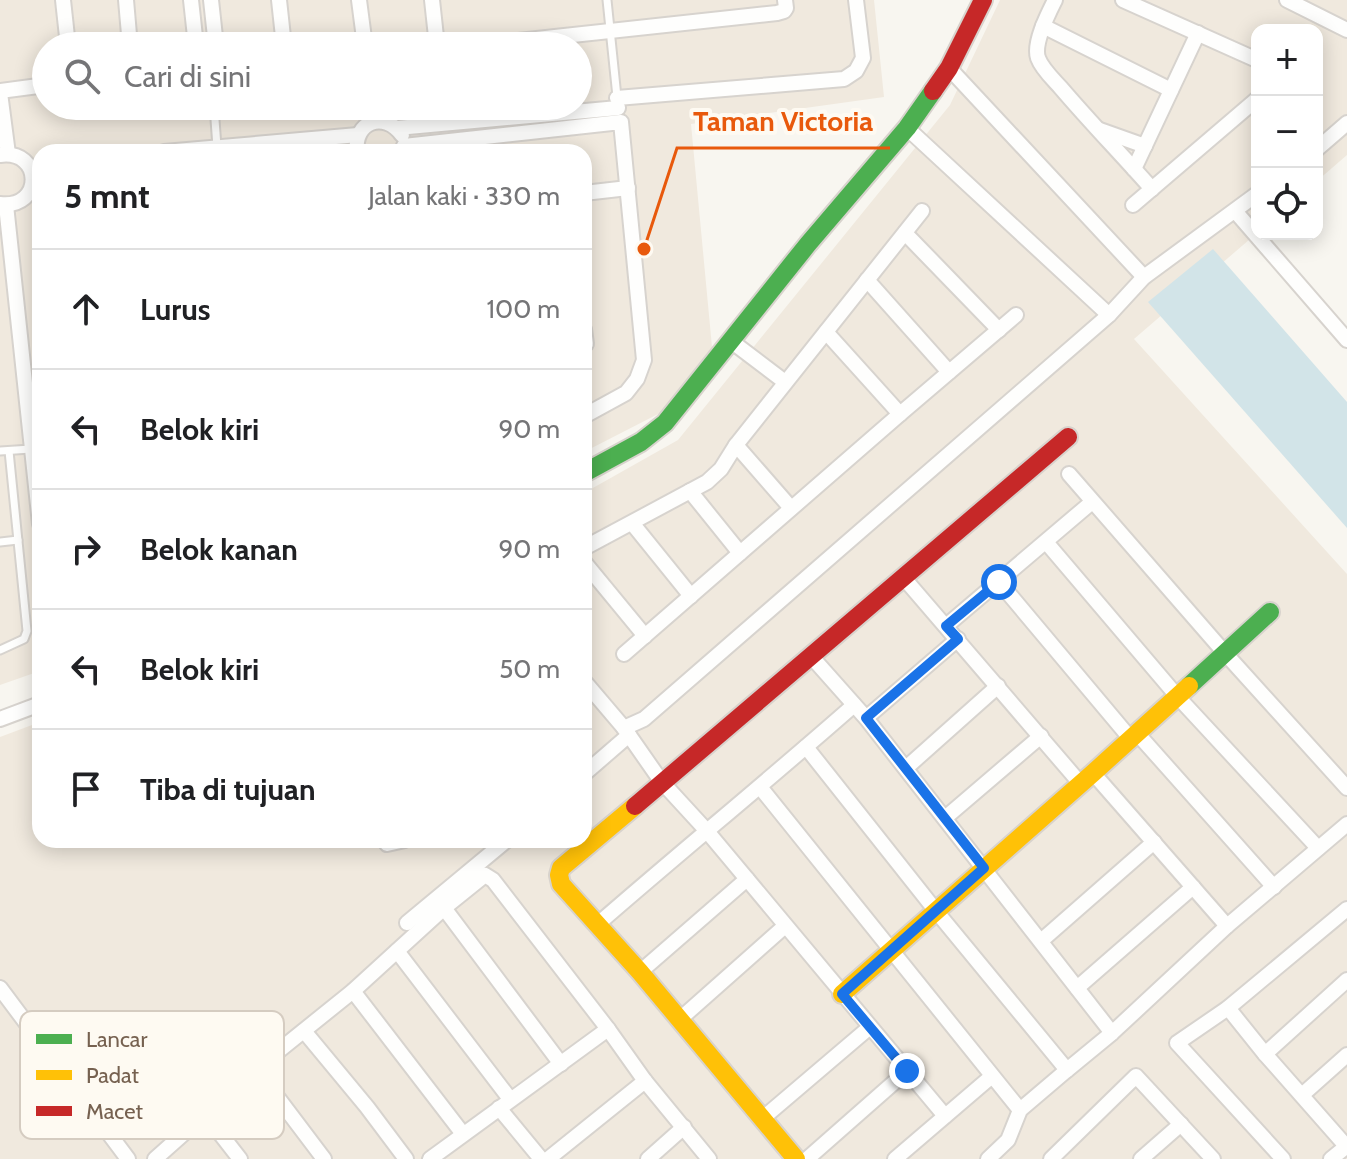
<!DOCTYPE html>
<html lang="id">
<meta charset="utf-8">
<style>
body{margin:0;font-family:Cabin,sans-serif;background:#f2f2f2;color:#202124}
.controls{position:absolute;right:24px;top:24px;display:grid;overflow:hidden;border-radius:16px;box-shadow:0 4px 20px #0003}
.controls button{width:72px;height:72px;display:grid;place-items:center;padding:0;border:0;border-bottom:2px solid #e0e0e0;background:#fff;color:#202124;font:40px sans-serif}
.stop{position:absolute;width:24px;height:24px;margin:-18px;border:6px solid #1a73e8;border-radius:50%;background:#fff}
.stop.end{background:#1a73e8;border-color:#fff;box-shadow:0 2px 8px #0008}
.list{margin:0;padding:0;list-style:none}
h2{display:flex;justify-content:space-between;align-items:center;height:104px;margin:0;padding:0 32px;font-size:34px}
h2 small{font-size:26px;font-weight:400;color:#757577}
.list li{display:grid;grid-template-columns:52px 1fr auto;gap:24px;align-items:center;box-sizing:border-box;height:120px;padding:0 32px;border-top:2px solid #e0e0e0}
.list b{display:block;font-size:30px;white-space:nowrap}
.list em{font-size:26px;font-style:normal;color:#757577}
.icon{flex:none;width:44px;height:44px;fill:none;stroke:currentColor;stroke-width:2;stroke-linecap:round;stroke-linejoin:round}
.map{position:relative;flex:none;width:1347px;height:1159px;overflow:hidden}
.search{position:absolute;background:#fff;box-shadow:0 4px 20px #0003;left:32px;top:32px;width:560px;height:88px;display:flex;align-items:center;gap:20px;box-sizing:border-box;padding:0 28px;border-radius:44px;color:#757577;font-size:30px}
.panel{position:absolute;background:#fff;box-shadow:0 4px 20px #0003;left:32px;top:144px;width:560px;height:704px;border-radius:24px}
.map>svg:first-child{display:block}
</style>
<div class="map">
<svg width="1347" height="1159" viewBox="0 0 1347 1159">
<rect width="100%" height="100%" fill="#f8f6f0"/>
<g fill="#f0e9de" fill-rule="evenodd">
<path d="M0 0H874L884 97 691 124 712 347 660 413 584 452V152H40V671L0 685ZM46 46H578V106H46Z"/>
<path d="M1000 0H1347V155L1317 181V30H1257V233L1134 339 1347 574V1159H0V737L40 722V840H584V493L678 440 950 105Z"/>
</g>
<path fill="#d2e4e8" d="M1213 249 1347 402V528L1148 302Z"/>
<g fill="none" stroke-linecap="round" stroke-linejoin="round">
<defs>
<g id="lane">
<path d="M607 0 617 97"/>
<path d="M214 106 217 147"/>
<path d="M0 451 31 449"/>
<path d="M0 542 18 540"/>
<path d="M0 650 24 639 27 631 9 451"/>
</g>
<g id="street">
<path d="M63 0 68 46"/>
<path d="M126 0 130 46"/>
<path d="M191 0 196 46"/>
<path d="M211 0 216 46"/>
<path d="M279 0 284 46"/>
<path d="M359 0 365 46"/>
<path d="M432 0 437 46"/>
<path d="M1055 0C1048 14 1033 43 1038 58 1042 69 1053 79 1061 88 1090 122 1122 155 1152 189"/>
<path d="M1123 0 1257 60"/>
<path d="M1287 0 1347 30"/>
<path d="M1043 26 1171 90"/>
<path d="M471 46 777 13 784 11 786 8 785 0"/>
<path d="M949 68 1144 277"/>
<path d="M0 91 46 85"/>
<path d="M0 93 8 154"/>
<path d="M617 98 844 79 856 71 863 58 856 0"/>
<path d="M397 128 618 108"/>
<path d="M907 128 1109 315"/>
<path d="M1100 130 1145 146"/>
<path d="M404 146 621 122 644 360 637 379 626 393 584 416"/>
<path d="M1317 149 1347 123"/>
<path d="M164 152 358 135"/>
<path d="M357 152C353 122 384 110 402 135"/>
<path d="M0 155C43 149 44 209 0 204"/>
<path d="M1134 169 1198 33"/>
<path d="M584 193 628 188"/>
<path d="M6 205 40 524"/>
<path d="M1133 205 1257 99"/>
<path d="M1235 211 1347 340"/>
<path d="M905 233 999 330"/>
<path d="M867 280 949 372"/>
<path d="M584 329 586 344H584"/>
<path d="M826 332 900 414"/>
<path d="M731 341 785 382"/>
<path d="M736 445 791 508"/>
<path d="M1069 474 1224 652 1347 788"/>
<path d="M690 491 740 553"/>
<path d="M632 523 691 596"/>
<path d="M1046 542 1177 696 1318 848"/>
<path d="M584 548 707 482 721 469 736 445 922 211"/>
<path d="M584 562 645 636"/>
<path d="M903 577 1080 783"/>
<path d="M999 582 1130 738"/>
<path d="M946 626 1092 502"/>
<path d="M624 654 900 414 1016 315"/>
<path d="M810 655 866 718 1112 1033"/>
<path d="M584 681 624 728 644 719 1109 315 1144 277 1257 194"/>
<path d="M866 718 958 639"/>
<path d="M0 719 40 704"/>
<path d="M624 728 661 781 706 830 945 1116"/>
<path d="M1136 732 1274 887"/>
<path d="M806 747 936 911 1067 1070 1020 1110 1008 1140 988 1159"/>
<path d="M906 768 998 686"/>
<path d="M1093 773 1227 926"/>
<path d="M584 774 629 735"/>
<path d="M760 787 1020 1110"/>
<path d="M945 818 1041 736"/>
<path d="M384 840 387 844 405 840"/>
<path d="M444 908 561 1064"/>
<path d="M407 923 507 840"/>
<path d="M598 924C683 850 770 779 854 705"/>
<path d="M1041 941 1154 842"/>
<path d="M397 951 510 1099"/>
<path d="M640 972 747 879"/>
<path d="M0 988 128 1159"/>
<path d="M1077 988 1193 887"/>
<path d="M353 991 463 1134"/>
<path d="M1228 1008 1265 1054 1347 1147"/>
<path d="M679 1020 785 926"/>
<path d="M304 1031 367 1107 406 1159"/>
<path d="M1265 1054 1347 980"/>
<path d="M256 1069 324 1159"/>
<path d="M1067 1070 1112 1033 1227 926 1347 824"/>
<path d="M1302 1095 1347 1055"/>
<path d="M499 1108 541 1159"/>
<path d="M205 1114 240 1159"/>
<path d="M762 1119 870 1027"/>
<path d="M155 1159 256 1069 353 991 444 908 485 875 493 880 608 1029 645 1081 709 1159"/>
<path d="M430 1159 608 1029"/>
<path d="M548 1159 645 1081"/>
<path d="M648 1159 684 1127"/>
<path d="M807 1159 907 1071"/>
<path d="M895 1159 992 1076"/>
<path d="M1051 1159 1136 1076 1213 1159"/>
<path d="M1141 1159 1181 1124"/>
<path d="M1283 1159 1177 1043 1228 1008 1347 909"/>
<path d="M1331 1159 1347 1146"/>
</g>
<g id="fast">
<path d="M584 473 641 442 665 423 808 244 907 128 933 91"/>
<path d="M1189 686 1270 612"/>
</g>
<g id="slow">
<path d="M635 806 561 868 559 875 561 884 640 972 796 1159"/>
<path d="M842 994 1093 773 1189 686"/>
</g>
<g id="jam">
<path d="M933 91 949 68 983 0"/>
<path d="M635 806 1068 437"/>
</g>
</defs>
<use href="#lane" stroke="#d7d3ce" stroke-width="11"/>
<use href="#street" stroke="#d7d3ce" stroke-width="18"/>
<use href="#fast" stroke="#d8d3cd" stroke-width="22"/>
<use href="#slow" stroke="#d8d3cd" stroke-width="22"/>
<use href="#jam" stroke="#d8d3cd" stroke-width="22"/>
<use href="#lane" stroke="#fefefd" stroke-width="7"/>
<use href="#street" stroke="#fefefd" stroke-width="14"/>
<use href="#fast" stroke="#4caf50" stroke-width="18"/>
<use href="#slow" stroke="#ffc107" stroke-width="18"/>
<use href="#jam" stroke="#c62828" stroke-width="18"/>
</g>
<g fill="none" stroke-linecap="round" stroke-linejoin="round">
<path stroke="#1a73e8" stroke-width="10" d="M907 1071 842 994 984 868 866 718 958 639 946 626 999 582"/>
</g>
<rect x="20" y="1011" width="264" height="128" rx="12" fill="#fefaf2" stroke="#d5ccc1" stroke-width="2"/>
<rect x="36" y="1034" width="36" height="10" fill="#4caf50"/>
<rect x="36" y="1070" width="36" height="10" fill="#ffc107"/>
<rect x="36" y="1106" width="36" height="10" fill="#c62828"/>
<g font-size="22" fill="#766150">
<text x="86" y="1047">Lancar</text>
<text x="86" y="1083">Padat</text>
<text x="86" y="1119">Macet</text>
</g>
<path fill="none" stroke="#e8590c" stroke-width="3" d="M644 249L677 148H890"/>
<circle fill="#e8590c" stroke="#fefaf2" stroke-width="3" cx="644" cy="249" r="8"/>
<g font-size="28" text-anchor="middle" font-weight="bold" fill="#e8590c" stroke="#fefaf2" stroke-width="8" stroke-linejoin="round" paint-order="stroke">
<text x="783" y="131">Taman Victoria</text>
</g>
</svg>
<div class="controls">
<button>+</button>
<button>−</button>
<button><svg class="icon" aria-label="locate" viewBox="0 0 24 24"><circle cx="12" cy="12" r="6"/><path d="M12 2v4M12 18v4M2 12h4M18 12h4"/></svg></button>
</div>
<div class="stop" style="left:999px;top:582px"></div>
<div class="stop end" style="left:907px;top:1071px"></div>
<div class="search"><svg class="icon" aria-label="search" viewBox="0 0 24 24"><circle cx="10" cy="10" r="6"/><path d="M15 15l6 6"/></svg>Cari di sini</div>
<section class="panel">
<h2>5 mnt<small>Jalan kaki · 330 m</small></h2>
<ul class="list">
<li><svg class="icon" aria-label="ahead" viewBox="0 0 24 24"><path d="M12 20V5M6 11l6-6 6 6"/></svg><div><b>Lurus</b></div><em>100 m</em></li>
<li><svg class="icon" aria-label="left" viewBox="0 0 24 24"><path d="M17 20v-9H6M10 6l-5 5 5 5"/></svg><div><b>Belok kiri</b></div><em>90 m</em></li>
<li><svg class="icon" aria-label="right" viewBox="0 0 24 24"><path d="M7 20v-9h11M14 6l5 5-5 5"/></svg><div><b>Belok kanan</b></div><em>90 m</em></li>
<li><svg class="icon" aria-label="left" viewBox="0 0 24 24"><path d="M17 20v-9H6M10 6l-5 5 5 5"/></svg><div><b>Belok kiri</b></div><em>50 m</em></li>
<li><svg class="icon" aria-label="arrive" viewBox="0 0 24 24"><path d="M6 21V4h12l-3 4 3 4H6"/></svg><div><b>Tiba di tujuan</b></div></li>
</ul>
</section>
</div>
